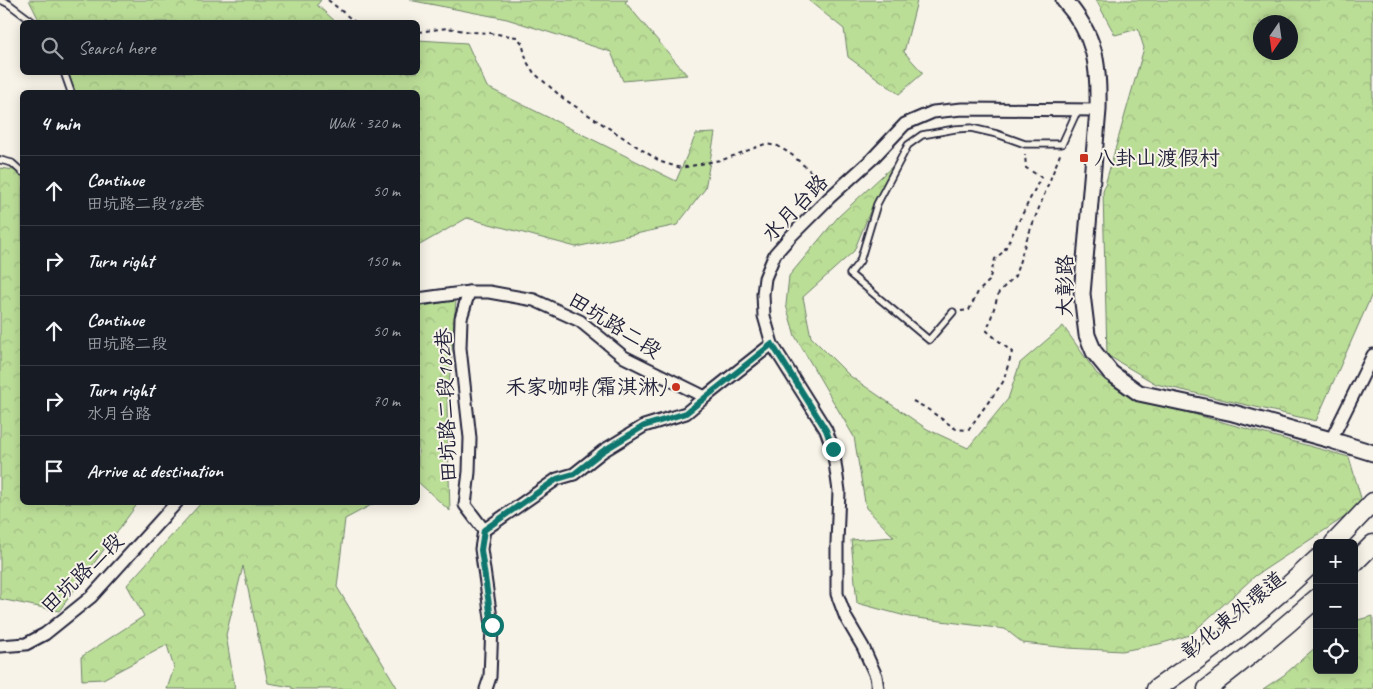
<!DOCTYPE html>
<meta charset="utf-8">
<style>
body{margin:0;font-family:Caveat,"LXGW WenKai TC",sans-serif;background:#242831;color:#f1f3f6}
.controls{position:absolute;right:15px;bottom:15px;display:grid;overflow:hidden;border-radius:8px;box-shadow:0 2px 12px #0003}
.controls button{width:45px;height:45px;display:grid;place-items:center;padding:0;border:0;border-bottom:1px solid #363941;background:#171b24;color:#f1f3f6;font:25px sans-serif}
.compass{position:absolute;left:1253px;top:15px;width:45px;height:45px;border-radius:50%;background:#171b24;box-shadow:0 2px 12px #0003;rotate:193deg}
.stop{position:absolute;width:15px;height:15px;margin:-11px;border:4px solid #0f766e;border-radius:50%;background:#fff}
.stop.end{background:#0f766e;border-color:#fff;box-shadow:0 1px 5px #0008}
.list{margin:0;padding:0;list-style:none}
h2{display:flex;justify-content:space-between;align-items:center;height:65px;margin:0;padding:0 20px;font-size:21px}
h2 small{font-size:16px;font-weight:400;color:#9ea1a6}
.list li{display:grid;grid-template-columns:32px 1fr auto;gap:15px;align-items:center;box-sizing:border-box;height:70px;padding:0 20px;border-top:1px solid #363941}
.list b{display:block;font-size:19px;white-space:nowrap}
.list p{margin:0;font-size:16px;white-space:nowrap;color:#9ea1a6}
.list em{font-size:16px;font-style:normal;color:#9ea1a6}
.icon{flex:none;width:28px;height:28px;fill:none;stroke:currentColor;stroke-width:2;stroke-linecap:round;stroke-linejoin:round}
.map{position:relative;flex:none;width:1373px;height:689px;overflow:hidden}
.search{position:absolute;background:#171b24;box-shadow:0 2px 12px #0003;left:20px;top:20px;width:400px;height:55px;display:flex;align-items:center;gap:12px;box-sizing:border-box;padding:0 18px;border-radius:8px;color:#9ea1a6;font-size:19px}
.panel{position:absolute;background:#171b24;box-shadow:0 2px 12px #0003;left:20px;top:90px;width:400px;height:415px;border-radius:8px}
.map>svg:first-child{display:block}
</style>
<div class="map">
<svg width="1373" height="689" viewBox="0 0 1373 689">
<defs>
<pattern id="forest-crowns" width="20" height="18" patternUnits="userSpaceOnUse" patternTransform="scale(1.25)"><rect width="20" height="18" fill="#bbde97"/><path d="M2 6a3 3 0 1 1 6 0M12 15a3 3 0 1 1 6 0" fill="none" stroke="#a0be83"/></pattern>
</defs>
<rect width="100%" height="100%" fill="#f7f3e8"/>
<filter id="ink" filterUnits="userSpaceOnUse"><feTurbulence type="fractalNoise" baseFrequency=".02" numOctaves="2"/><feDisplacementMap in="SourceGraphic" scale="10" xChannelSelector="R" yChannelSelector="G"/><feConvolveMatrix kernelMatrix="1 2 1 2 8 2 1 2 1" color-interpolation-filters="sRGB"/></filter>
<g filter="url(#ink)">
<g fill="url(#forest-crowns)" stroke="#6e8069" fill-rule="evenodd">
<path d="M29 0H321L317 5 336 22H40Z"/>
<path d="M409 0H628L625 2 687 75 623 81 611 52 507 19Z"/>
<path d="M808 0H915L917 1 904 52 923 73 899 94 848 57 844 29Z"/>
<path d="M1096 0H1373V292L1316 421 1156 384 1107 355 1103 192 1144 48 1138 29 1115 35ZM1260 22H1290V52H1260Z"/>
<path d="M418 40 467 43 487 87 676 181 696 134 715 133 705 189 677 225 576 247 467 218 418 246V92H74L64 73 418 72Z"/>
<path d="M897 162 871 209 854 251 803 297 811 337 850 376 927 429 968 448 1008 399 1020 363 1063 326 1097 374 1128 396 1349 457 1363 505 1255 576 1190 635 1159 644 1122 651 1068 648 1023 643 1005 629 909 617 857 603 851 540 894 537 866 508 854 437 795 336 786 305 789 276 838 217Z"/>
<path d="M0 168 22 171V502L138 503 59 611 0 599Z"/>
<path d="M456 300 447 408 450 511 418 482V307Z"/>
<path d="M201 503H375L345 519 337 587 398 689H292V687L268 683 243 566 226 635 235 689H167L174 668 167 645 103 679 82 680 81 657 144 616 127 585Z"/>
<path d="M1373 616V689H1263L1284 675 1317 646V670H1354V621Z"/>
</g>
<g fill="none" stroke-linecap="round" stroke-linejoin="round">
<defs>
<g id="lane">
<path d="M1 0 9 4 33 22"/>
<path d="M64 72 71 92"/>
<path d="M0 160 12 163 22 172"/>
<path d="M953 312 929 340 850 274 860 261 877 204 908 145 922 135 955 129 971 128 997 134 1025 144H1062L1078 109"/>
</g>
<g id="street">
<path d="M469 292 461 318 460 348 470 438 469 472 465 505 484 530 481 549 492 625 490 677 486 689"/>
<path d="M418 299 469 292H489L534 300 580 321 624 357 705 397 772 344"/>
<path d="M1331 440 1373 355"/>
<path d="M484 530 557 479 574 474 603 451 644 426 686 413 705 397"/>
<path d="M0 646 26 644 45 634 91 597 177 502"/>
<path d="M878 689 876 676 863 647 846 618 837 594V543L839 491 833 449 826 430 772 344 764 316 763 294 765 278 775 254 791 236 829 198 872 159 905 124 933 112 962 109 1098 110"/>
</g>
<path id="secondary" d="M1064 0C1096 36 1099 64 1098 110L1082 294 1087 335 1094 352 1111 373 1139 393 1233 413 1331 440 1373 453"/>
<g id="primary">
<path d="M1334 543 1373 502"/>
<path d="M1354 563 1373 544"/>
<path d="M1156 689C1213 650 1267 607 1317 559"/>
<path d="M1207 689C1245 660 1281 630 1317 598"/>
</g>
</defs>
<use href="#lane" stroke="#22223b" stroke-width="9"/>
<use href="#street" stroke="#22223b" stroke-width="15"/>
<use href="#secondary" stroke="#22223b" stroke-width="19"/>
<use href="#primary" stroke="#22223b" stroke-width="21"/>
<g stroke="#22223b" stroke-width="2" stroke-dasharray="4 4" stroke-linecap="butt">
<path d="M328 0 355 22"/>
<path d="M418 32 447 28 471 32 490 33 517 37 522 43 527 62 534 73 564 99 661 162 681 168 725 159 765 144 778 146 792 155 809 170 822 188"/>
<path d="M961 311 969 310 978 292 989 281 995 259 1004 251 1041 177 1026 168 1025 154"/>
<path d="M913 401 926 408 956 429 968 430 1003 382 1012 352 987 331 999 292 1015 276 1026 241 1061 152"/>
</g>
<use href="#lane" stroke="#f7f3e8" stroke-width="5.5"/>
<use href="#street" stroke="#f7f3e8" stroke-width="11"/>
<use href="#secondary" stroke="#f7f3e8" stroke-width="15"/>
<use href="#primary" stroke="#f7f3e8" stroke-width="18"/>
</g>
</g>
<g fill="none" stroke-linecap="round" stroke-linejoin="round" filter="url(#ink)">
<path stroke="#0f766e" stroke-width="6" d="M492 625 481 550 484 530 557 479 574 474 603 451 644 426 686 413 772 344 826 430 833 449"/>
</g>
<g fill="#c8321e" stroke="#f7f3e8" stroke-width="2">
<rect x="1079" y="153" width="10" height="10" rx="2.5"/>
<circle cx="676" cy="387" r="5"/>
</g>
<g text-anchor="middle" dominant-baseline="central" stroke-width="4" stroke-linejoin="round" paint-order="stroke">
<g font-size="21" fill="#22223b" stroke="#f7f3e8" text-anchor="start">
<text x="1094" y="158">八卦山渡假村</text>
<text x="666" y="387" text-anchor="end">禾家咖啡(霜淇淋)</text>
</g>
<g font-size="21" fill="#22223b" stroke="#f7f3e8">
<text transform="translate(795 208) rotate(-46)">水月台路</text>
<text transform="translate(1065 286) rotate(-90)">大彰路</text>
<text transform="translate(615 325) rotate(32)">田坑路二段</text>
<text transform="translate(446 405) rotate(-92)">田坑路二段182巷</text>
<text transform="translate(82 573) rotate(-44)">田坑路二段</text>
<text transform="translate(1233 615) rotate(-39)">彰化東外環道</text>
</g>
</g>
</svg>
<div class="controls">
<button>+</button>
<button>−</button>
<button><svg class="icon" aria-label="locate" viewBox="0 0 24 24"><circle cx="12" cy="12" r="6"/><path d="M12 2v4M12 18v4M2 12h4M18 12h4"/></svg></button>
</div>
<svg class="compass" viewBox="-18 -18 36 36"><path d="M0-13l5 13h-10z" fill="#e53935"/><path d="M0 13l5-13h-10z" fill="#9ea1a6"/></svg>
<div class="stop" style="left:492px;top:625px"></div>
<div class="stop end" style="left:833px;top:449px"></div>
<div class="search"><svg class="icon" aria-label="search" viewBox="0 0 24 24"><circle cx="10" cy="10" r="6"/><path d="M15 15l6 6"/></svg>Search here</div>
<section class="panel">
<h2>4 min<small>Walk · 320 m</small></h2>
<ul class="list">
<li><svg class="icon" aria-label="ahead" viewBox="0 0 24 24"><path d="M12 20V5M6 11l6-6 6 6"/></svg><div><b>Continue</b><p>田坑路二段182巷</p></div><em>50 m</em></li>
<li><svg class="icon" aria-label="right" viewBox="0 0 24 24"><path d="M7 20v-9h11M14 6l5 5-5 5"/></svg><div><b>Turn right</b></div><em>150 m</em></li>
<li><svg class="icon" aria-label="ahead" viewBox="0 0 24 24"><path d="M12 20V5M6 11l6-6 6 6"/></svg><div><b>Continue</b><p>田坑路二段</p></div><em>50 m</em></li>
<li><svg class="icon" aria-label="right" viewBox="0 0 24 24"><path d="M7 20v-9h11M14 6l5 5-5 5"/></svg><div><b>Turn right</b><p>水月台路</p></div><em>70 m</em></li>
<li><svg class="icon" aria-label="arrive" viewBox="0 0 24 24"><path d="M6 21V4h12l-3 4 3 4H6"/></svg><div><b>Arrive at destination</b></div></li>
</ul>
</section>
</div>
